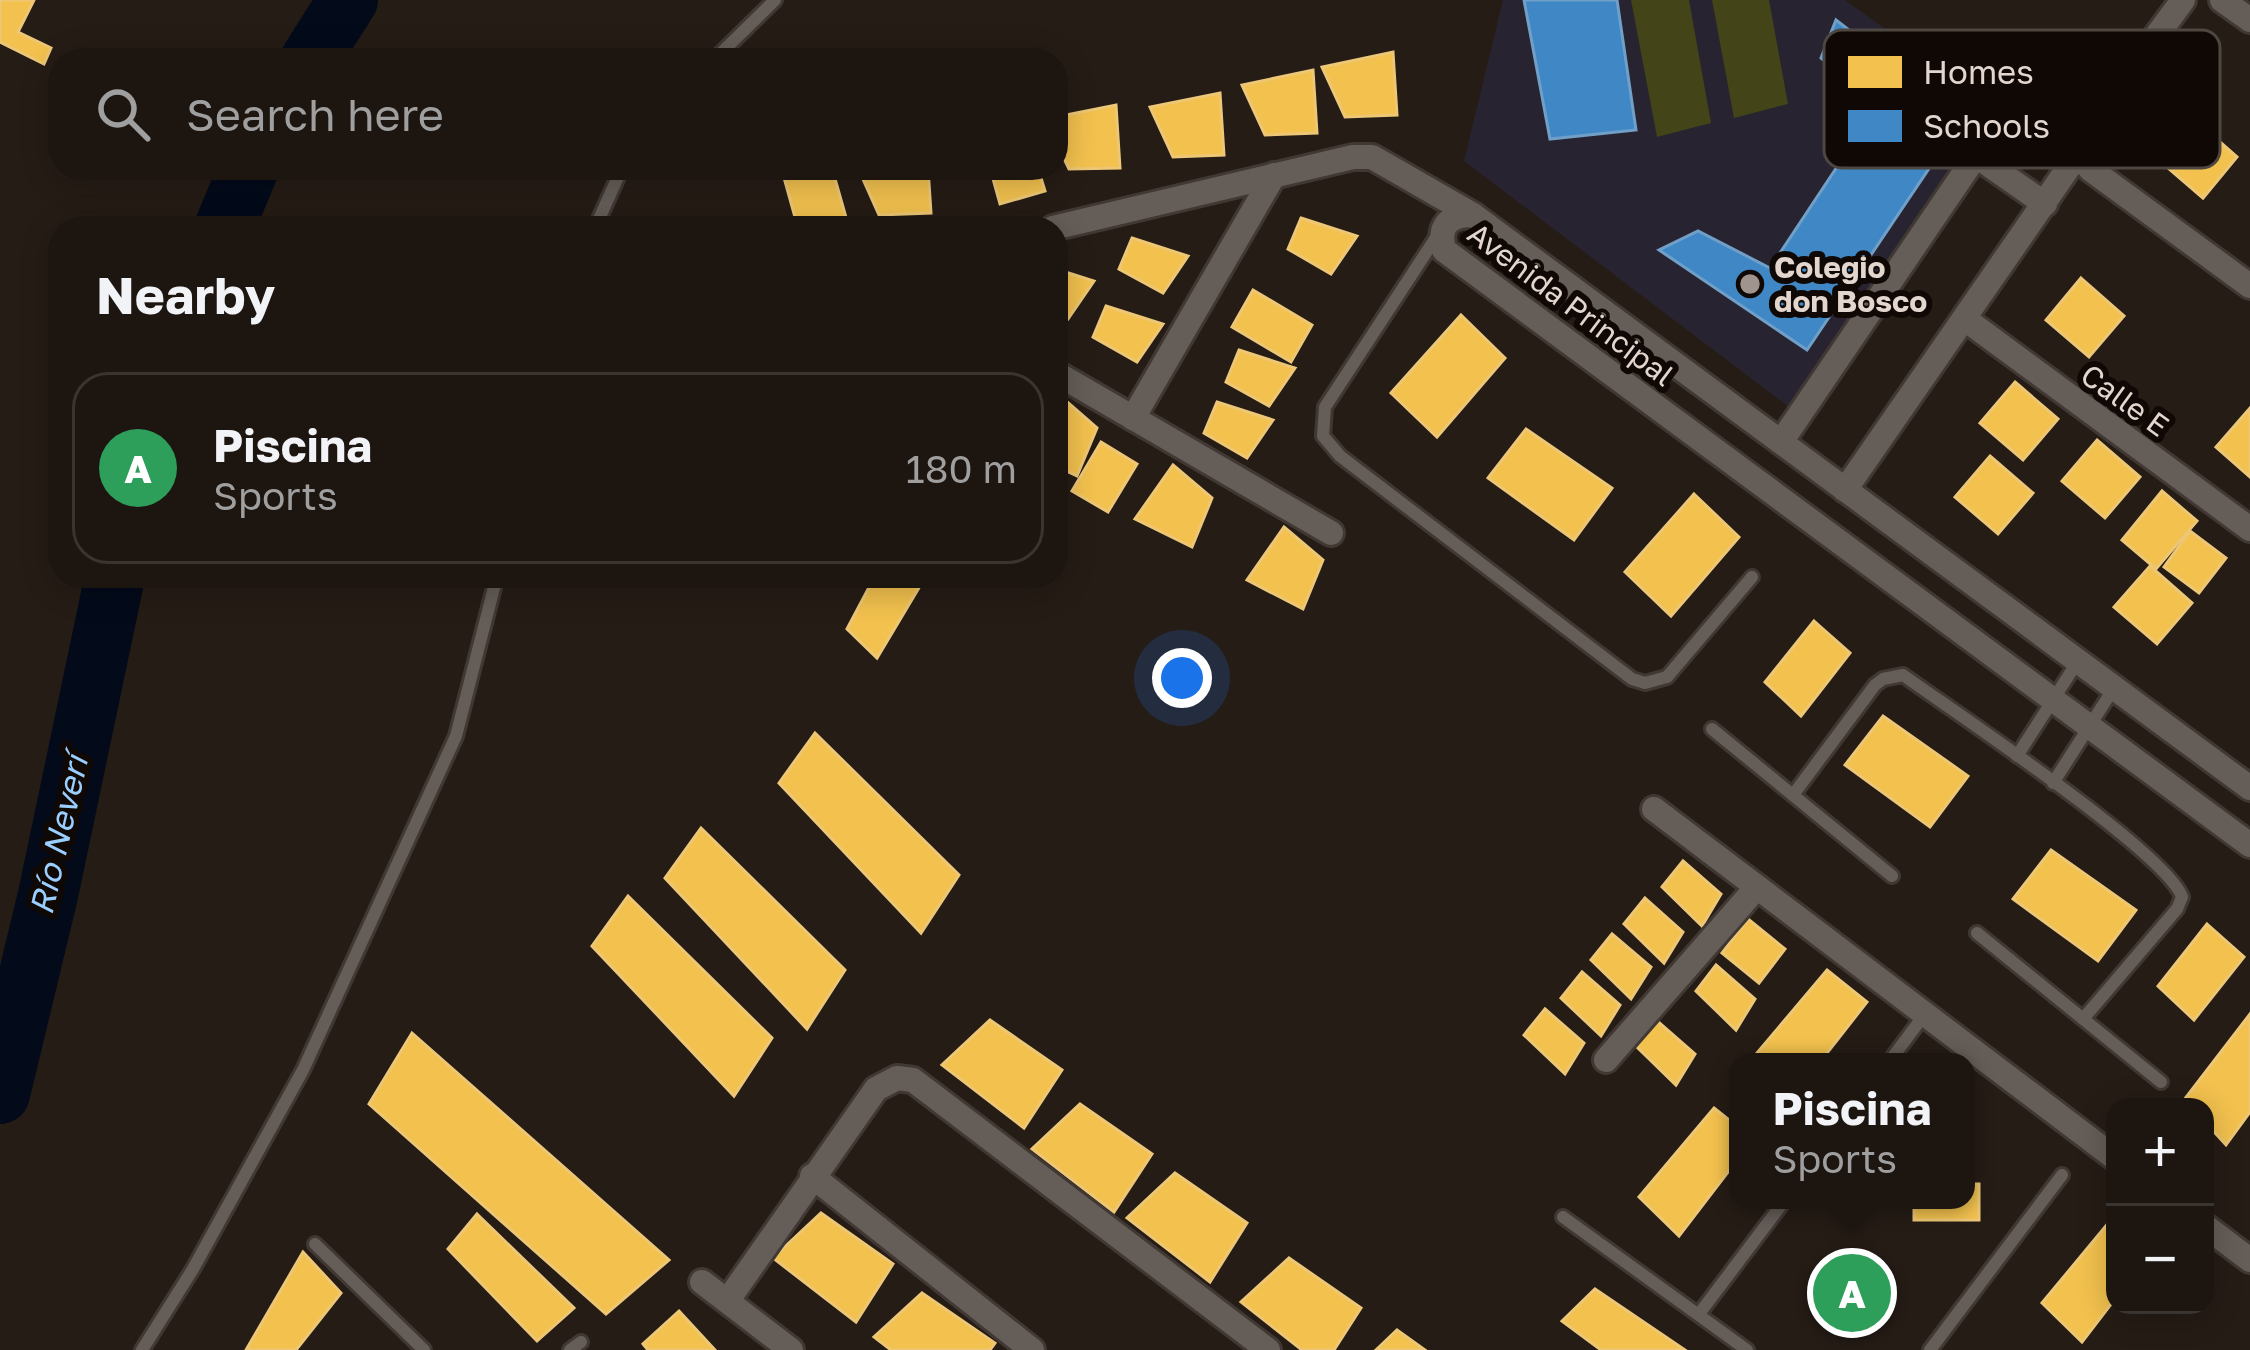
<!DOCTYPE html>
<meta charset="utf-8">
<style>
body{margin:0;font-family:"Golos Text",sans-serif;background:#29221e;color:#f1f3f6}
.controls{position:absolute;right:36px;bottom:36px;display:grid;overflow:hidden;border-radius:24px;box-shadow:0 6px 30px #0003}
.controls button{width:108px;height:108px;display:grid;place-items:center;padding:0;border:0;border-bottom:3px solid #3a3430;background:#1c1510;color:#f1f3f6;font:60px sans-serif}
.you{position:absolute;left:1182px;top:678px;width:42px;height:42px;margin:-30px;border:9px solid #fff;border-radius:50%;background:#1a73e8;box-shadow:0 0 0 18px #1a73e833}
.badge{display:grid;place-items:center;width:78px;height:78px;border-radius:50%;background:#a0958e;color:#fff;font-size:39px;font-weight:700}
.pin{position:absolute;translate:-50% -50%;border:6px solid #fff;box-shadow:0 3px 12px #0006}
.popup{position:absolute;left:1729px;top:1053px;width:246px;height:156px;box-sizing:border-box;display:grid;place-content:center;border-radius:24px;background:#1c1510;filter:drop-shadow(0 3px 9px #0005);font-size:39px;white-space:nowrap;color:#a09f9f}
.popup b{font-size:45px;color:#f1f3f6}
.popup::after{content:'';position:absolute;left:50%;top:100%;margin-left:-24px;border:24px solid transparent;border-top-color:#1c1510}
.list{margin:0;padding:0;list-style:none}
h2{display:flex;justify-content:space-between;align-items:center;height:156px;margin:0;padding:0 48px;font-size:51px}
h2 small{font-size:39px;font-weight:400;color:#a09f9f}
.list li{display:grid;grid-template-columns:78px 1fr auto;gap:36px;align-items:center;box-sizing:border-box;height:192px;margin:0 24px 24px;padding:0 24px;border:3px solid #3a3430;border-radius:36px}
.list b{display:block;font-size:45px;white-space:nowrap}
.list p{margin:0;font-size:39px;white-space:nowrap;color:#a09f9f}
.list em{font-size:39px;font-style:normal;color:#a09f9f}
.icon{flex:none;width:66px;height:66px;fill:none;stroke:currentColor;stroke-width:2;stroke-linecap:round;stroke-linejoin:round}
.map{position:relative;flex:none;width:2250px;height:1350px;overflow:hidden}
.search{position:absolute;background:#1c1510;box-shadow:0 6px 30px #0003;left:48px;top:48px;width:1020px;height:132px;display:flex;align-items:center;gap:30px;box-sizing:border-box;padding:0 42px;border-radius:36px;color:#a09f9f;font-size:45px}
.panel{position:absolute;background:#1c1510;box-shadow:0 6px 30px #0003;left:48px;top:216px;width:1020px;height:372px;border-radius:36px}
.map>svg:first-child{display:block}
</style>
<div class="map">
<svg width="2250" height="1350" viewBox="0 0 2250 1350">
<rect width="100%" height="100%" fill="#261c16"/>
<path fill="#282330" d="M1503 0H1845L1995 108 1789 407 1464 161Z"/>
<g fill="#434418">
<path d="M1631 0H1689L1711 123 1657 137Z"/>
<path d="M1712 0H1769L1788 104 1734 118Z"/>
</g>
<circle fill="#030a1a" cx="1852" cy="1297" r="32"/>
<g fill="#f2c14e" stroke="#edc775" stroke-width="3">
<path d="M0 0H34L18 32 51 48 44 64 0 42Z"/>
<path d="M1393 52 1397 115 1345 117 1322 67Z"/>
<path d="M1313 70 1317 133 1265 135 1242 85Z"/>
<path d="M1220 93 1224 155 1173 157 1150 107Z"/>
<path d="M1116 105 1120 168 1069 169 1056 142V117Z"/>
<path d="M2195 120 2237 157 2203 198 2160 161Z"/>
<path d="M804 168H832L849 228H798L783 174Z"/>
<path d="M858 168H928L931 213 879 215Z"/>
<path d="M990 168H1038L1045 191 1000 204Z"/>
<path d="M1301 218 1357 236 1331 274 1288 249Z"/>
<path d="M1132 238 1188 256 1163 293 1119 269Z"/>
<path d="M1056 269 1094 281 1068 319 1056 312Z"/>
<path d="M2081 278 2124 316 2089 357 2046 320Z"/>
<path d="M1253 290 1312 325 1291 362 1232 327Z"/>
<path d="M1106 306 1163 324 1137 362 1093 337Z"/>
<path d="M1461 315 1505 358 1437 437 1391 393Z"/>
<path d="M1239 350 1295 368 1269 406 1226 382Z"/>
<path d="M2015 382 2058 419 2023 460 1980 423Z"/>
<path d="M1058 394 1097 428 1077 476 1056 466Z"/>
<path d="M1217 402 1273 420 1247 458 1204 433Z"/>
<path d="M2250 408V477L2216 447Z"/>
<path d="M1526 429 1612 488 1574 540 1488 478Z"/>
<path d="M2097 440 2140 477 2105 518 2062 481Z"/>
<path d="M1101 442 1137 464 1108 512 1072 491Z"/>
<path d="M1990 456 2033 493 1998 534 1955 497Z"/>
<path d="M1173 465 1212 498 1192 547 1135 519Z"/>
<path d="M2162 491 2197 521 2156 569 2122 540Z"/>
<path d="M1694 494 1739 537 1671 616 1625 572Z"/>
<path d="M1284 527 1323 560 1303 609 1247 580Z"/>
<path d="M2190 531 2226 558 2199 593 2164 567Z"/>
<path d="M2150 566 2192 603 2157 644 2114 607Z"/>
<path d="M875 576H926L877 658 847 629Z"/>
<path d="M1814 621 1850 653 1801 716 1765 682Z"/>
<path d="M1883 716 1968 776 1930 827 1845 765Z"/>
<path d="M815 733 959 875 921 933 779 783Z"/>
<path d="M701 828 845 970 807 1029 665 878Z"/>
<path d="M2051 850 2136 910 2098 961 2013 899Z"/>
<path d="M1683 861 1721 894 1702 926 1662 887Z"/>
<path d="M628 896 772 1038 734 1096 592 946Z"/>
<path d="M1645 898 1683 932 1664 963 1624 924Z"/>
<path d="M1748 919 1785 949 1759 983 1722 953Z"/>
<path d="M2207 924 2244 957 2194 1020 2158 986Z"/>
<path d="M1612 934 1651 967 1631 999 1591 960Z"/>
<path d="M1716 965 1755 999 1736 1030 1696 991Z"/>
<path d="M1827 970 1867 1002 1820 1062H1755L1752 1059Z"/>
<path d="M1582 972 1620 1005 1601 1036 1561 998Z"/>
<path d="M1545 1009 1584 1043 1565 1074 1524 1035Z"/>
<path d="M2250 1014V1112L2226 1145 2205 1122V1107H2190L2184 1100Z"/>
<path d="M990 1020 1062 1070 1024 1128 942 1065Z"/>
<path d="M1656 1020 1695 1054 1676 1085 1636 1046Z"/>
<path d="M412 1033 669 1260 606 1314 369 1104Z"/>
<path d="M1080 1104 1152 1154 1114 1212 1032 1149Z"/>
<path d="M1714 1108 1738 1127V1159L1679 1236 1639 1197Z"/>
<path d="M1175 1173 1247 1223 1210 1282 1127 1218Z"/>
<path d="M1966 1184H1979V1220H1914V1200H1966Z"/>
<path d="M821 1213 893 1264 856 1322 773 1258Z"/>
<path d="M477 1214 574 1308 537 1341 448 1249Z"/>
<path d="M2115 1215V1299L2082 1342 2042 1303Z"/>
<path d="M303 1252 341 1293 296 1350H246Z"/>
<path d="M1289 1258 1361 1308 1334 1350H1302L1241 1302Z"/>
<path d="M1595 1289 1685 1350H1601L1562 1321Z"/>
<path d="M922 1293 995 1343 990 1350H891L874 1337Z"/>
<path d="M679 1311 715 1350H648L643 1344Z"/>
<path d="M1397 1330 1425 1350H1376Z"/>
</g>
<g fill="#3f88c5" stroke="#709fc8" stroke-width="3">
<path d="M1524 0H1617L1636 130 1550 139Z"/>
<path d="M1836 20 1963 118 1807 350 1659 250 1698 231 1770 268 1878 105 1821 58Z"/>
</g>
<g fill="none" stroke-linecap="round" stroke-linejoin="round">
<g stroke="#030a1a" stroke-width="60">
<path d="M310 60 348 0"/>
<path d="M224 228 249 168"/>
<path d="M0 1094 48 895 115 576"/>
</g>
<defs>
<g id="service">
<path d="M714 60 775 0"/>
<path d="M595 228 622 168"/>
<path d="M1437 236 1325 407 1323 436 1340 456 1632 679 1645 683 1667 677 1752 577"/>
<path d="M1712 729 1892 876"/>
<path d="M2017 756 2078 661"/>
<path d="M2053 783 2114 688"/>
<path d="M1793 795 1875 685 1883 679 1903 675C1953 711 2167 853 2182 897L2177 909 2083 1019"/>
<path d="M1977 933 2161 1082"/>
<path d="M1889 1062 1925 1014"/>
<path d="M1563 1217 1747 1350"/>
<path d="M315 1244 424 1350"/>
<path d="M1699 1314 1785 1200"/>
<path d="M142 1350 193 1269 303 1070 456 736 497 576"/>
<path d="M570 1350 581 1342"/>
<path d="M1930 1350 2062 1175"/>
</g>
<g id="minor">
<path d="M2183 0 2087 130 2080 151 2090 169 2250 286"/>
<path d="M2222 0 2250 20"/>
<path d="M1053 228 1353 157H1372L1473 215"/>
<path d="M1965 319 2250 529"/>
<path d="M1056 373 1331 533"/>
<path d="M1133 418 1274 175"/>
<path d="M1781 442 1973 160H1982L2045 204"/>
<path d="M1845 490 2080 151"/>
<path d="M2250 788 1473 215C1448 215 1438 226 1444 250L2250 845"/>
<path d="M1654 809 2115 1158"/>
<path d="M1606 1060 1757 887"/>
<path d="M812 1176 1032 1350"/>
<path d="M2205 1226 2250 1260"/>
<path d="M702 1282 791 1350"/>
<path d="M728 1300 876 1089 897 1078 913 1080 1268 1350"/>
</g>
</defs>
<use href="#service" stroke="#413834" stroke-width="18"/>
<use href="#minor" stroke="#413834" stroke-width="30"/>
<use href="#service" stroke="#645d58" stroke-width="12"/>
<use href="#minor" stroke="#645d58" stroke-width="24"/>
</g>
<circle fill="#a0958e" stroke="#0f0804" stroke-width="4.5" cx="1750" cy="284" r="12"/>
<g text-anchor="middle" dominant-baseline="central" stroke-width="12" stroke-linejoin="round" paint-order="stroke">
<g font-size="30" font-weight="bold" fill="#e2d6cf" stroke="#0f0804" text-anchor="start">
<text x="1774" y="267">Colegio<tspan x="1774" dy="34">don Bosco</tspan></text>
</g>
<g font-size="30" fill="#e2d6cf" stroke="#0f0804">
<text transform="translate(1571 304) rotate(37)">Avenida Principal</text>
<text transform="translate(2125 400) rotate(36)">Calle E</text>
</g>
<g font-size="33" font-style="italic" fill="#99cefe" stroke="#0f0804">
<text transform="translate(58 835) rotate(-77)">Río Neverí</text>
</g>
</g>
<rect x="1824" y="30" width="396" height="138" rx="18" fill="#0f0804" stroke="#4e4641" stroke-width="3"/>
<rect x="1848" y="56" width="54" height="32" fill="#f2c14e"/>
<rect x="1848" y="110" width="54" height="32" fill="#3f88c5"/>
<g font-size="33" fill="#e2d6cf">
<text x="1923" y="84">Homes</text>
<text x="1923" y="138">Schools</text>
</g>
</svg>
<div class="controls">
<button>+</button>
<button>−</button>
</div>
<div class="you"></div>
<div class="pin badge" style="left:1852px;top:1293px;background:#2e9e5b">A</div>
<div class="popup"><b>Piscina</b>Sports</div>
<div class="search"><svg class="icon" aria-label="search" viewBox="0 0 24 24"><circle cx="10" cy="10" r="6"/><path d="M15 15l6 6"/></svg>Search here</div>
<section class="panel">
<h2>Nearby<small></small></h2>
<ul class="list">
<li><span class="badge" style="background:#2e9e5b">A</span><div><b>Piscina</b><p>Sports</p></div><em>180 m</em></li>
</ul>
</section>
</div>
